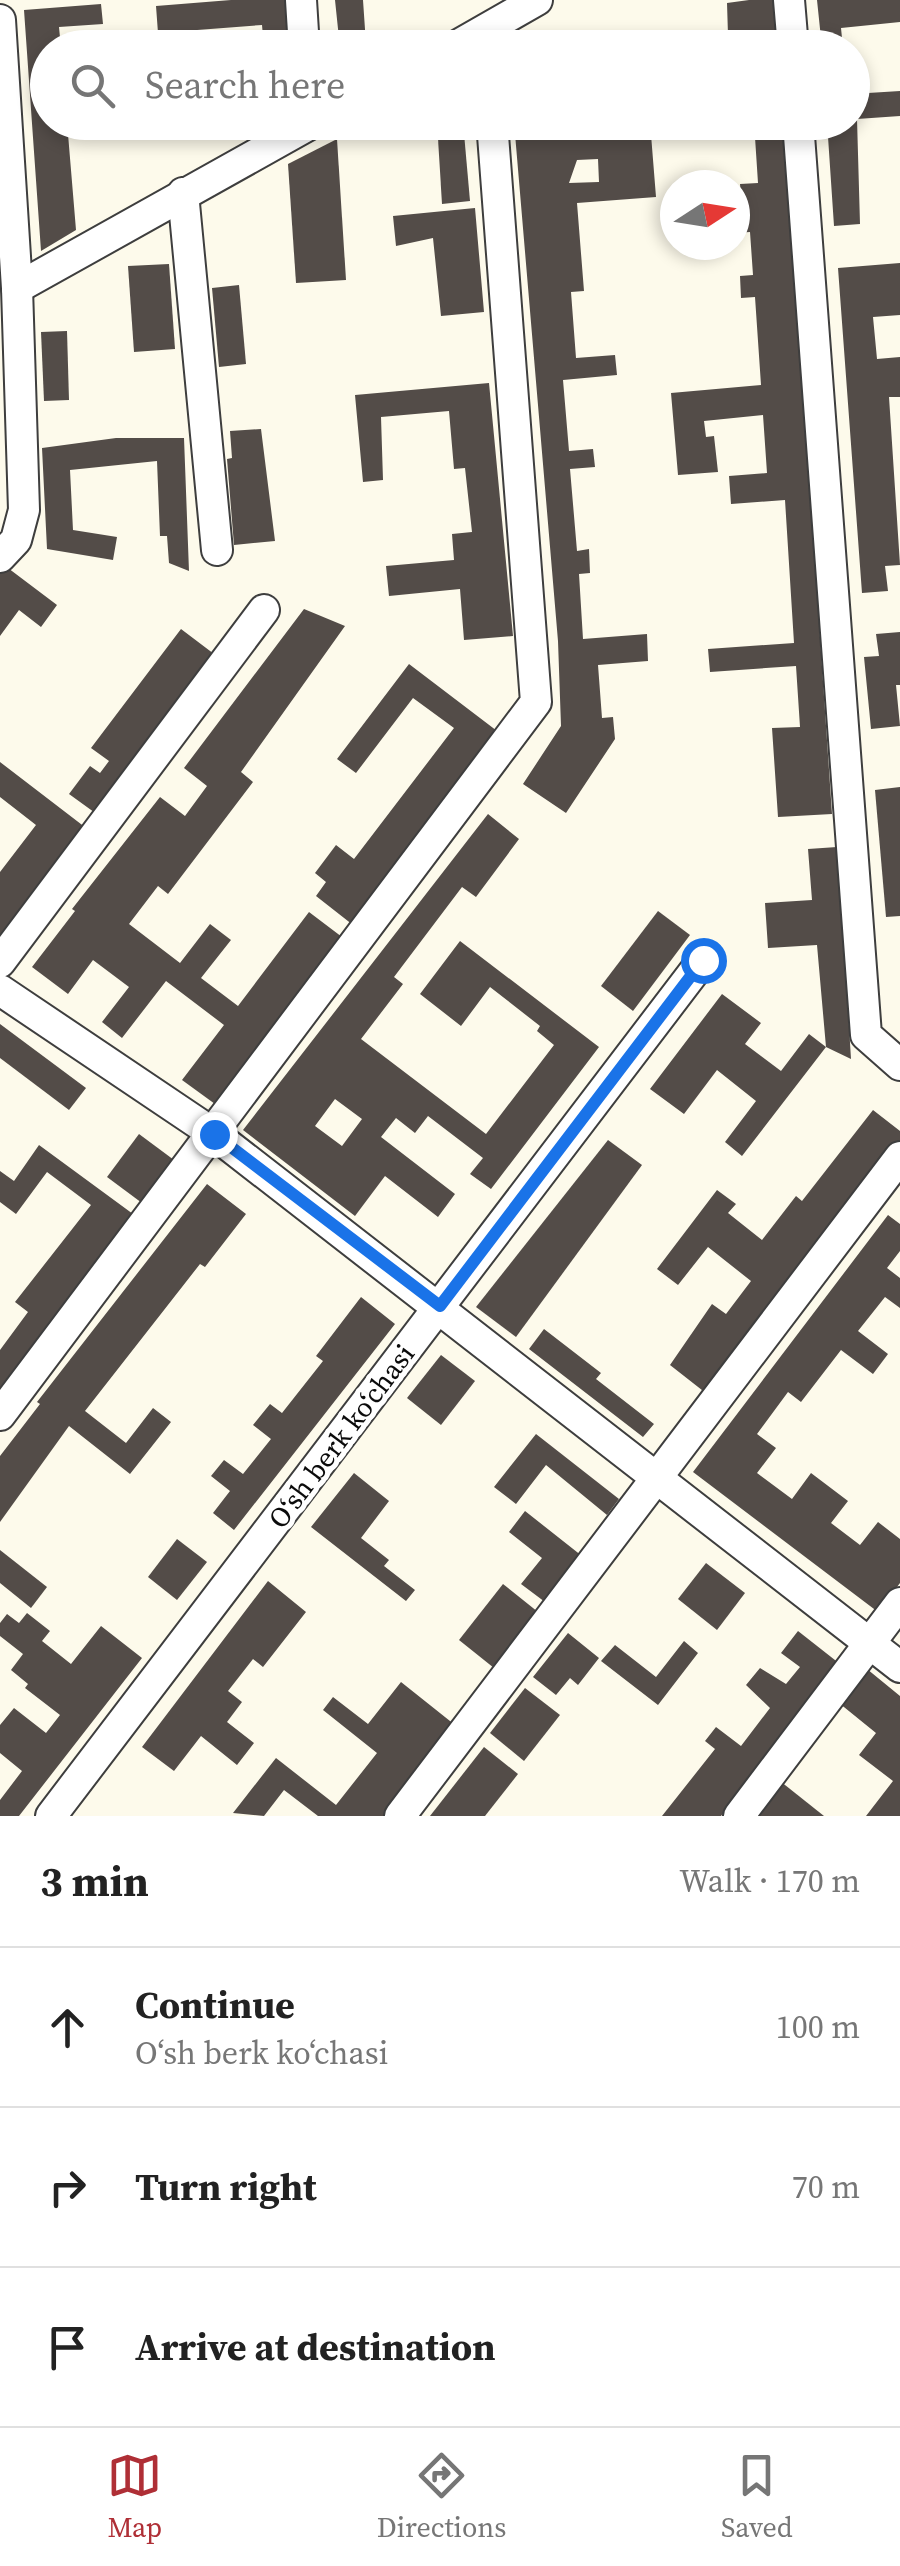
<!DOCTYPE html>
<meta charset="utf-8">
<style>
body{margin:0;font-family:"Source Serif 4",serif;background:#f2f2f2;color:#222}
.compass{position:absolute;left:660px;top:170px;width:90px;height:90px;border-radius:50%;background:#fff;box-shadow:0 5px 15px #0003;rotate:78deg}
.stop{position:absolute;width:30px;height:30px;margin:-22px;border:8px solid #1a73e8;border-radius:50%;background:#fff}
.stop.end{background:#1a73e8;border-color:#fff;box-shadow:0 2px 10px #0008}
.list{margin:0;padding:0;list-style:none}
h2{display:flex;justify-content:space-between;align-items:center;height:130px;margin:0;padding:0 40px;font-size:42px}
h2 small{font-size:32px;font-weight:400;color:#767676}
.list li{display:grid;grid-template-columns:65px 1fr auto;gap:30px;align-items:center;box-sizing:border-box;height:160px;padding:0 40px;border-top:2px solid #e0e0e0}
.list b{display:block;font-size:38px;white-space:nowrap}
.list p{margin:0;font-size:32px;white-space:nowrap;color:#767676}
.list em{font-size:32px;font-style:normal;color:#767676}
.icon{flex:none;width:55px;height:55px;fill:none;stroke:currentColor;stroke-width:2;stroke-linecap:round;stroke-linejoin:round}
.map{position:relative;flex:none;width:900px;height:1816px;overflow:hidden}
.search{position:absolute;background:#fff;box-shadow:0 5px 15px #0003;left:30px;right:30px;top:30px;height:110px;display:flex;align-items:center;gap:25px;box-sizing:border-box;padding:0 35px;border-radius:55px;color:#767676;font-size:38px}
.sheet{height:610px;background:#fff}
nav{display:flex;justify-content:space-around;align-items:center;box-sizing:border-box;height:140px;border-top:2px solid #e0e0e0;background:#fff;font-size:28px;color:#767676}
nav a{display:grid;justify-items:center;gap:5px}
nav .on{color:#af2f36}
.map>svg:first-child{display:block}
</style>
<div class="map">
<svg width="900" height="1816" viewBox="0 0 900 1816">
<rect width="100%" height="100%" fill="#fdfaeb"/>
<g fill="#534c48" fill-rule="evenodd">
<path d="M231 0H286L289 48H264L262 25 158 33 156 6Z"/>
<path d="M335 0H363L366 44 390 42 391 48H340Z"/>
<path d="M749 0H776L780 48H739L738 35H728L727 3Z"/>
<path d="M817 0H900V22L841 28 843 48H822Z"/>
<path d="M101 4 103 24 59 27 61 48H48V122H67L76 230 41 251 24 10Z"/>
<path d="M900 91V116L857 119 860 224 834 226 827 122H852V94Z"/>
<path d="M437 122H463L470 201 442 204Z"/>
<path d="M514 122H650L656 197 577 203 584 291 571 292 576 358 615 355 617 375 563 380 569 451 593 449 595 467 570 469 577 551 589 549 590 573 579 574 583 639 647 634 648 661 598 665 602 718 613 717 615 739 566 813 523 784 561 726 558 641ZM598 159 599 182 569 183 577 160Z"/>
<path d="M754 122H785L832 814 778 817 772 728 800 727 796 666 710 672 708 649 794 643 785 500 731 504 729 476 767 473 763 415 704 421 706 437 714 436 718 472 678 475 671 393 761 385 755 297 741 298 740 276 753 275 750 232 735 233V207L742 206 740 184 758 183Z"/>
<path d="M337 139 346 280 296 283 288 164Z"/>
<path d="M475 208 484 312 441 316 433 238 396 246 393 216Z"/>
<path d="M900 263V315L873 317 877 359 900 357V397H889L900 565 885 566 888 591 862 593 838 268Z"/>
<path d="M169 264 175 349 134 352 128 266Z"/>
<path d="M239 285 246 364 219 367 212 288Z"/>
<path d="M67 331 69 400 44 401 41 332Z"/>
<path d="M489 383 513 636 464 640 460 589 389 596 386 566 454 560 452 534 472 532 465 468 454 469 449 411 381 417 383 480 363 482 355 395Z"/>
<path d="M261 429 275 541 234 545 227 459 232 458 230 431Z"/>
<path d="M116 438H184L189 571 169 563 167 536H160L157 461 70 470 73 530 117 537 113 560 47 549 42 448Z"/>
<path d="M0 562 57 605 41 627 19 610 0 636Z"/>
<path d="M304 609 345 626 241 772 253 782 168 894 158 886 129 924 180 963 210 924 231 940 201 978 238 1006 309 912 342 937 215 1104 182 1080 224 1025 166 981 122 1038 102 1022 129 987 93 960 68 994 32 967 75 911 72 909 160 797 185 816 207 786 184 768Z"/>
<path d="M181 629 218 657 98 815 69 794 90 766 100 773 109 761 91 748Z"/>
<path d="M900 632V685H896L900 726 871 729 864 657 879 656 876 634Z"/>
<path d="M409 664 501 734 353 925 316 896 326 882 315 873 336 845 354 859 454 728 413 698 356 773 337 759Z"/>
<path d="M0 762 90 831 0 940V872L36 825 0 797Z"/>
<path d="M900 787V916L886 917 875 790Z"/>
<path d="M488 814 519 839 476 897 462 887 394 977 403 984 361 1039 486 1134 554 1045 537 1031 540 1026 490 987 461 1026 420 994 460 941 599 1047 491 1189 470 1174 483 1158 428 1116 415 1133 396 1118 381 1137 455 1194 438 1217 385 1176 355 1216 243 1130ZM335 1099 362 1119 342 1146 315 1126Z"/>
<path d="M837 847 845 961 851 1059 826 1047 817 945 768 948 765 903 812 900 808 849Z"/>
<path d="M658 911 690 935 633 1011 601 986Z"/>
<path d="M722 994 761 1023 745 1044 781 1071 809 1034 826 1047 742 1156 725 1142 756 1101 717 1070 684 1114 650 1089Z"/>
<path d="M0 1024 86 1088 69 1110 0 1058Z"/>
<path d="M873 1110 900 1131V1140L707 1394 670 1365 712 1304 726 1314 751 1281 708 1247 678 1285 657 1269 717 1190 736 1204 728 1213 762 1240 796 1196 802 1201Z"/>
<path d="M139 1134 174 1160 142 1203 107 1177Z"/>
<path d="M608 1140 642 1165 516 1337 476 1307Z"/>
<path d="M39 1145 133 1214 0 1395V1350L28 1312 15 1302 91 1205 47 1172 16 1214 0 1202V1171L14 1181Z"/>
<path d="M207 1184 246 1214 205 1267 200 1264 85 1411 126 1443 153 1408 171 1422 130 1474 69 1426 0 1522V1456L40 1404 37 1402Z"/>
<path d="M888 1215 900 1224V1251L887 1268 900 1278V1308L885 1297 858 1331 888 1354 873 1374 841 1350 801 1402 788 1392 757 1434 776 1448 757 1473 792 1499 811 1473 848 1501 831 1523 860 1545 878 1522 900 1539V1583L878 1612 693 1472Z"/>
<path d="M361 1297 395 1324 234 1530 213 1513 230 1491 211 1476 224 1460 243 1474 271 1439 253 1425 270 1404 282 1413 323 1361 316 1356Z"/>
<path d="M544 1329 601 1373 596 1379 654 1424 643 1437 529 1349Z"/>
<path d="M441 1355 475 1381 441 1425 407 1398Z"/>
<path d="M536 1434 619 1499 607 1515 546 1465 516 1504 494 1487Z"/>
<path d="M354 1473 389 1501 361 1538 389 1560 384 1566 415 1590 406 1601 311 1527Z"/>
<path d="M525 1511 582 1556 545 1602 521 1584 542 1558 509 1532Z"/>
<path d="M177 1539 207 1562 177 1600 148 1577Z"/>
<path d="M0 1550 47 1587 31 1608 0 1583Z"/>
<path d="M706 1563 745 1593 717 1630 678 1599Z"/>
<path d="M268 1581 306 1612 263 1667 253 1659 228 1691 242 1702 227 1722 254 1743 237 1765 201 1736 174 1771 142 1747Z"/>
<path d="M503 1584 538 1612 494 1668 459 1640Z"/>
<path d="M27 1613 50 1631 42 1641 71 1664 101 1626 142 1658 19 1816H0V1800L22 1771 0 1753V1725L14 1708 46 1733 60 1715 25 1688 28 1684 11 1670 23 1654 0 1636V1623L7 1614 19 1623Z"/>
<path d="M798 1631 840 1664 721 1816H662L715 1749 705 1741 716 1727 741 1746 770 1708 746 1685 760 1668 786 1684 800 1667 781 1653Z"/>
<path d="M568 1633 599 1658 578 1685 570 1678 556 1695 533 1677Z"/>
<path d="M684 1641 698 1653 658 1705 601 1661 615 1645 656 1677Z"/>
<path d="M867 1669 900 1696V1816H866L893 1781 859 1755 876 1733 839 1703Z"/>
<path d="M401 1682 455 1725 385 1816H318L284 1790 264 1816 233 1813 276 1758 336 1805 377 1753 323 1710 333 1697 368 1724Z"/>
<path d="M525 1688 560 1715 524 1761 490 1733Z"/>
<path d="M484 1747 518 1774 485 1816H430Z"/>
<path d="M780 1781 824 1816H752Z"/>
</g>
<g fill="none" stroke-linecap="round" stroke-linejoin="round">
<defs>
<g id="minor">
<path d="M301 0 304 48"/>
<path d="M789 0 793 48"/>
<path d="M0 20 17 288 24 510 16 540 0 557"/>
<path d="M453 48 537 0"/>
<path d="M798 122 866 1035 900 1065"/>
<path d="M183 193 217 550"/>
<path d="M17 288 314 122"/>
<path d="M0 962 264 610"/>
<path d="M0 990 214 1134 900 1667"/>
<path d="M0 1415 536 702 492 122"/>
<path d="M51 1816 703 960"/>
<path d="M400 1816 900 1157"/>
<path d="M739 1816 900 1603"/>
</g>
</defs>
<use href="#minor" stroke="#3e3e3e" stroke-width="34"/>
<use href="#minor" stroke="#fff" stroke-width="30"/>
</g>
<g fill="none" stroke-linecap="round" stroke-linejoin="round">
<path stroke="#1a73e8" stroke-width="12" d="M214 1134 440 1306 703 960"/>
</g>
<g text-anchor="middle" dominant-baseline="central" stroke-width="10" stroke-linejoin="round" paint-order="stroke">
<g font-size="28" fill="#0b0b0b" stroke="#fff">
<text transform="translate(341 1436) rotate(-53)">Oʻsh berk koʻchasi</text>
</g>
</g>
</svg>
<svg class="compass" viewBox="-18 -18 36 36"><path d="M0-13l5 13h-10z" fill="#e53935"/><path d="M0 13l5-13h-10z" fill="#767676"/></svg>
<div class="stop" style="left:703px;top:960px"></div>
<div class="stop end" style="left:214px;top:1134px"></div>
<div class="search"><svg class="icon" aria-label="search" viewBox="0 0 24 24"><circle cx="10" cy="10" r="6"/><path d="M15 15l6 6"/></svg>Search here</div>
</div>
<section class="sheet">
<h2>3 min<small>Walk · 170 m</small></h2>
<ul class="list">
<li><svg class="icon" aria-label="ahead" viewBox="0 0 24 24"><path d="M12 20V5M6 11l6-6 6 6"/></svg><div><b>Continue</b><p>Oʻsh berk koʻchasi</p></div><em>100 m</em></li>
<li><svg class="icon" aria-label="right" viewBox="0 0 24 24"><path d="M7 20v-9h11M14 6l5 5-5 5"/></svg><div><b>Turn right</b></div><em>70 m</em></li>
<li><svg class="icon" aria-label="arrive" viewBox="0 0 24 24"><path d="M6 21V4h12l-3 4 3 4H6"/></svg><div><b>Arrive at destination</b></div></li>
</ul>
</section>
<nav>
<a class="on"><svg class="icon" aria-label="map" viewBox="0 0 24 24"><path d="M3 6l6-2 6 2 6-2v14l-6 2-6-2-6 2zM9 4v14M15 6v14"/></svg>Map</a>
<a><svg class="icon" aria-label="directions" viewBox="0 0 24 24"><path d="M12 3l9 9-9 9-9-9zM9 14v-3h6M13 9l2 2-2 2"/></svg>Directions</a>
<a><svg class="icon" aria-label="saved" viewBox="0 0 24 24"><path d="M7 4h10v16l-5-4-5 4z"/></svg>Saved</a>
</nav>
